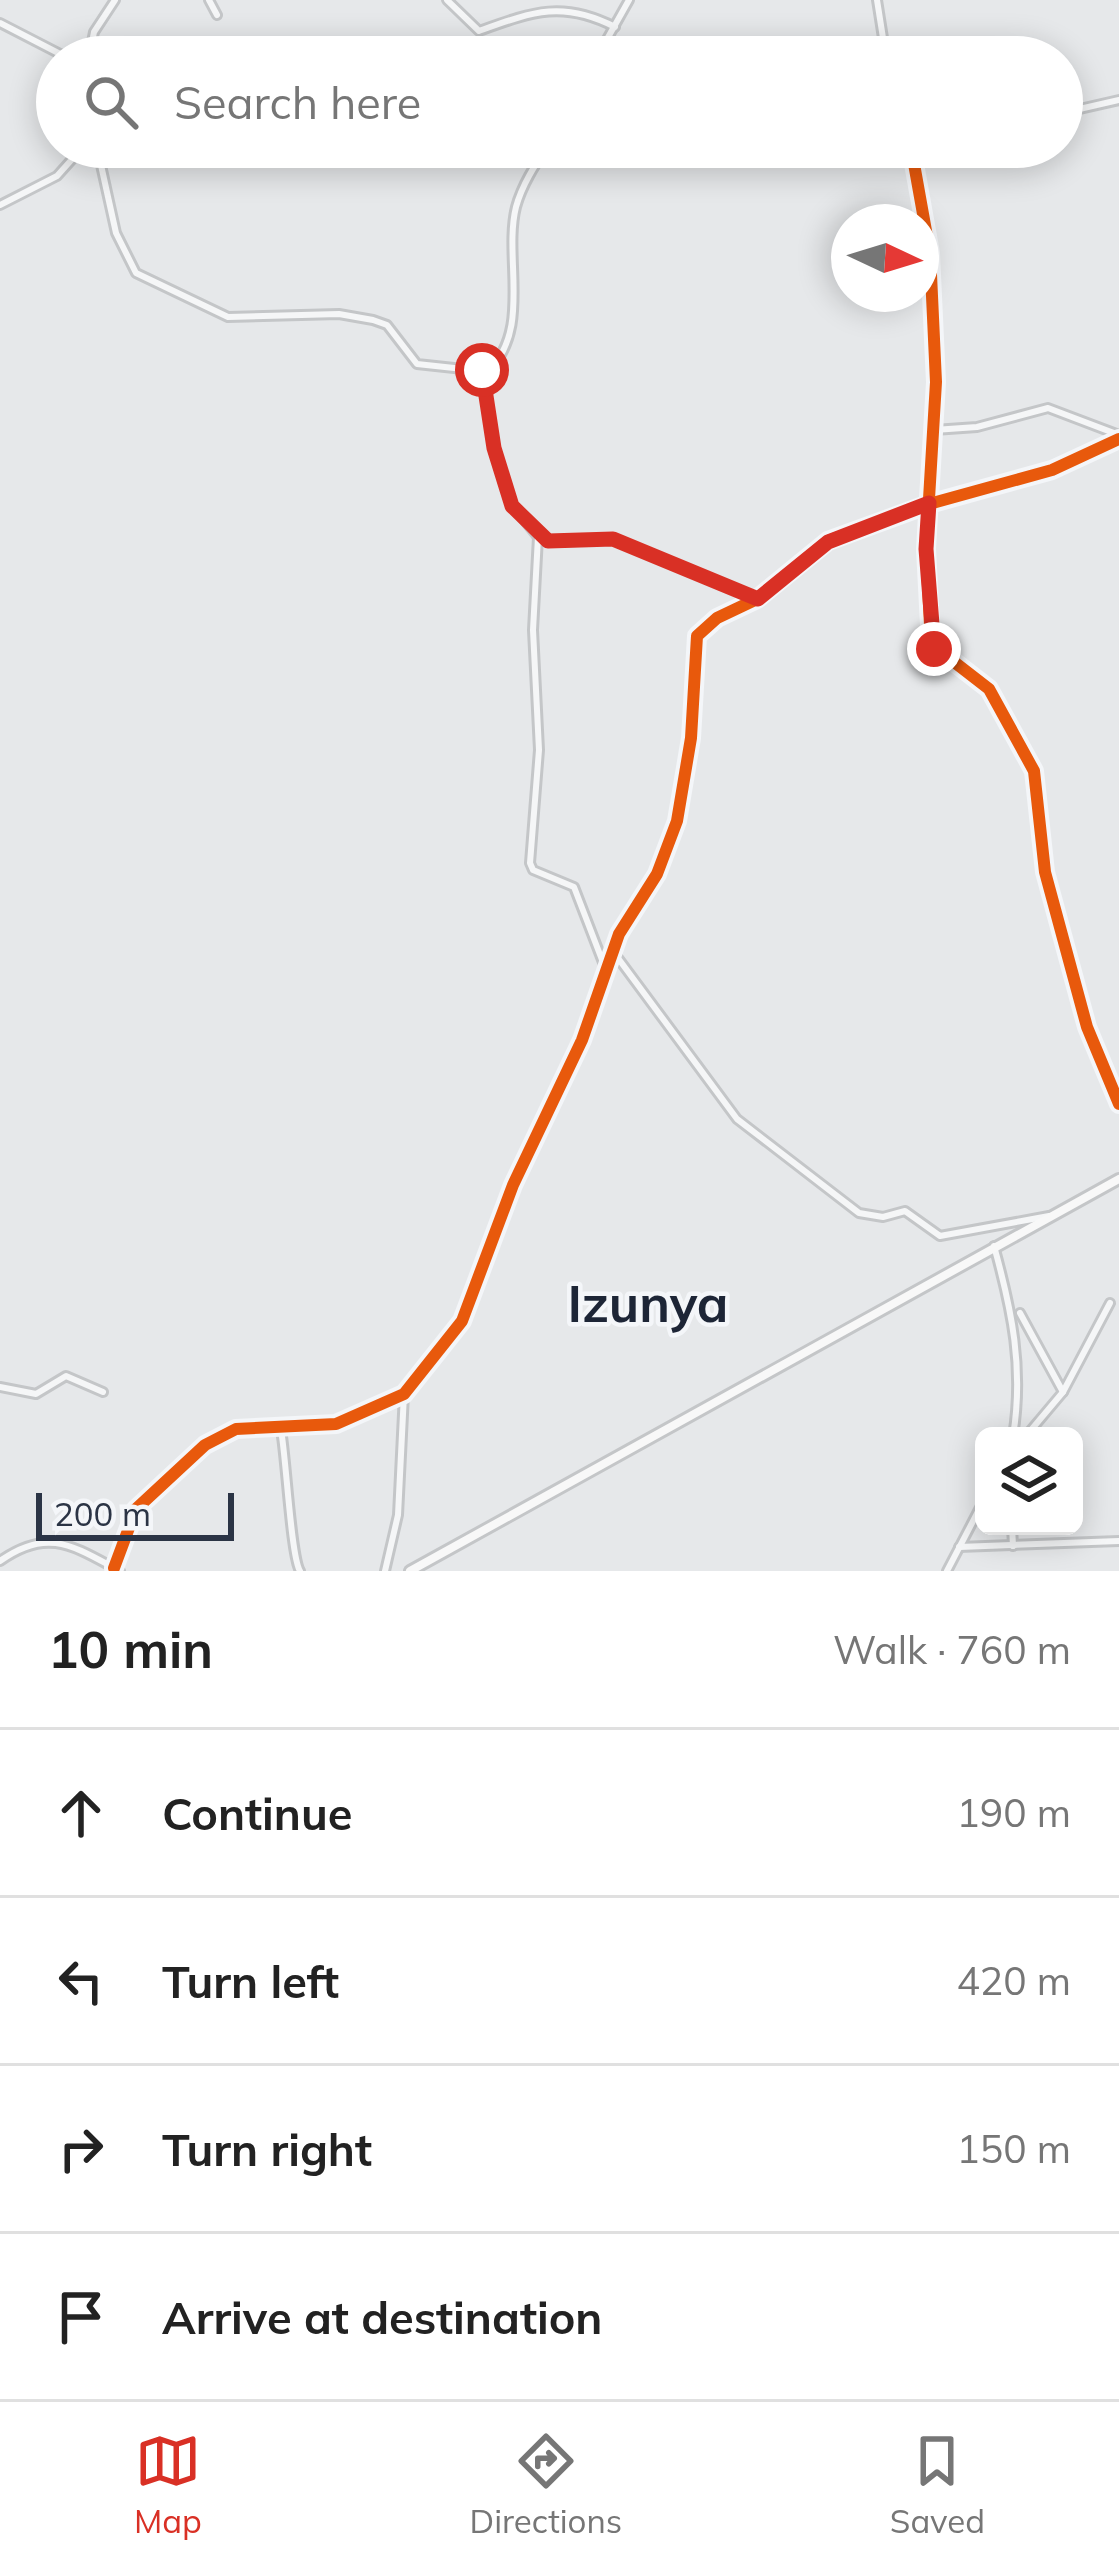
<!DOCTYPE html>
<meta charset="utf-8">
<style>
body{margin:0;font-family:Mulish,sans-serif;background:#f2f2f2;color:#222}
.controls{position:absolute;right:36px;bottom:36px;display:grid;overflow:hidden;border-radius:18px;box-shadow:0 6px 30px #0003}
.controls button{width:108px;height:108px;display:grid;place-items:center;padding:0;border:0;border-bottom:3px solid #e0e0e0;background:#fff;color:#222;font:60px sans-serif}
.compass{position:absolute;left:831px;top:204px;width:108px;height:108px;border-radius:50%;background:#fff;box-shadow:0 6px 30px #0003;rotate:94deg}
.scale{position:absolute;left:36px;bottom:30px;width:198px;box-sizing:border-box;padding-left:12px;border:6px solid #2b3445;border-top:0;font-size:33px;line-height:42px;white-space:nowrap;color:#2b3445;-webkit-text-stroke:9px #f4f6f9;paint-order:stroke}
.stop{position:absolute;width:36px;height:36px;margin:-27px;border:9px solid #d93025;border-radius:50%;background:#fff}
.stop.end{background:#d93025;border-color:#fff;box-shadow:0 3px 12px #0008}
.list{margin:0;padding:0;list-style:none}
h2{display:flex;justify-content:space-between;align-items:center;height:156px;margin:0;padding:0 48px;font-size:51px}
h2 small{font-size:39px;font-weight:400;color:#767676}
.list li{display:grid;grid-template-columns:78px 1fr auto;gap:36px;align-items:center;box-sizing:border-box;height:168px;padding:0 48px;border-top:3px solid #e0e0e0}
.list b{display:block;font-size:45px;white-space:nowrap}
.list em{font-size:39px;font-style:normal;color:#767676}
.icon{flex:none;width:66px;height:66px;fill:none;stroke:currentColor;stroke-width:2;stroke-linecap:round;stroke-linejoin:round}
.map{position:relative;flex:none;width:1119px;height:1571px;overflow:hidden}
.search{position:absolute;background:#fff;box-shadow:0 6px 30px #0003;left:36px;right:36px;top:36px;height:132px;display:flex;align-items:center;gap:30px;box-sizing:border-box;padding:0 42px;border-radius:66px;color:#767676;font-size:45px}
.sheet{height:828px;background:#fff}
nav{display:flex;justify-content:space-around;align-items:center;box-sizing:border-box;height:168px;border-top:3px solid #e0e0e0;background:#fff;font-size:33px;color:#767676}
nav a{display:grid;justify-items:center;gap:6px}
nav .on{color:#d93025}
.map>svg:first-child{display:block}
</style>
<div class="map">
<svg width="1119" height="1571" viewBox="0 0 1119 1571">
<rect width="100%" height="100%" fill="#e6e8ea"/>
<g fill="none" stroke-linecap="round" stroke-linejoin="round">
<defs>
<g id="street">
<path d="M209 0 217 15"/>
<path d="M447 0 479 31C532 12 562 0 615 27"/>
<path d="M877 0 886 57"/>
<path d="M0 23 66 57"/>
<path d="M89 57 94 32 115 0"/>
<path d="M597 57 629 0"/>
<path d="M1062 113 1119 100"/>
<path d="M97 147 116 233 136 273 228 317 339 314 373 320 387 325 417 364 482 371 494 448 513 506 538 537 558 542 613 539 757 599"/>
<path d="M911 147 930 253 936 382 926 549 931 644 989 689 1034 771 1045 872 1087 1027 1119 1104"/>
<path d="M0 205 57 176 83 147"/>
<path d="M486 373C533 331 503 259 516 207 522 185 535 165 547 147"/>
<path d="M934 430 977 427 1048 408 1119 435"/>
<path d="M538 537 533 630 539 750 530 863 533 870 574 887 604 965"/>
<path d="M612 950 737 1119 859 1213 883 1217 905 1211 940 1236 1049 1216"/>
<path d="M994 1246C1012 1311 1024 1369 1013 1436"/>
<path d="M1020 1313 1063 1392"/>
<path d="M0 1387 36 1394 66 1376 103 1392"/>
<path d="M281 1430C286 1456 291 1557 300 1571"/>
<path d="M1026 1436 1063 1392 1110 1303"/>
<path d="M1012 1526 1013 1546"/>
<path d="M959 1547 1119 1541"/>
<path d="M0 1561C48 1527 73 1546 120 1571"/>
<path d="M114 1568 136 1509 205 1445 236 1429 336 1424 404 1394 462 1321 513 1185 582 1040 619 934 657 874 677 821 691 738 697 636 717 618 757 599 828 541 929 504 1052 470 1119 439"/>
<path d="M385 1571 398 1515 404 1394"/>
<path d="M947 1571 984 1500"/>
</g>
<path id="secondary" d="M410 1571 1119 1179"/>
</defs>
<use href="#street" stroke="#c4c6c8" stroke-width="12"/>
<use href="#secondary" stroke="#c4c6c8" stroke-width="14"/>
<use href="#street" stroke="#f5f6f7" stroke-width="6"/>
<use href="#secondary" stroke="#f8f8f8" stroke-width="8"/>
<defs>
<g id="cycleway">
<path d="M911 147 930 253 936 382 926 549 931 644 989 689 1034 771 1045 872 1087 1027 1119 1104"/>
<path d="M114 1568 136 1509 205 1445 236 1429 336 1424 404 1394 462 1321 513 1185 582 1040 619 934 657 874 677 821 691 738 697 636 717 618 757 599 828 541 929 504 1052 470 1119 439"/>
</g>
</defs>
<use href="#cycleway" stroke="#f4f6f9" stroke-width="20"/>
<use href="#cycleway" stroke="#e8590c" stroke-width="12"/>
</g>
<g fill="none" stroke-linecap="round" stroke-linejoin="round">
<path stroke="#d93025" stroke-width="15" d="M482 370 494 448 512 506 548 541 613 539 758 599 828 542 929 503 926 549 934 649"/>
</g>
<g text-anchor="middle" dominant-baseline="central" stroke-width="9" stroke-linejoin="round" paint-order="stroke">
<g font-size="51" font-weight="bold" fill="#1d2536" stroke="#f4f6f9">
<text x="648" y="1303">Izunya</text>
</g>
</g>
</svg>
<div class="controls">
<button><svg class="icon" aria-label="layers" viewBox="0 0 24 24"><path d="M12 4l9 5-9 5-9-5zM3 14l9 5 9-5"/></svg></button>
</div>
<svg class="compass" viewBox="-18 -18 36 36"><path d="M0-13l5 13h-10z" fill="#e53935"/><path d="M0 13l5-13h-10z" fill="#767676"/></svg>
<div class="scale">200 m</div>
<div class="stop" style="left:482px;top:370px"></div>
<div class="stop end" style="left:934px;top:649px"></div>
<div class="search"><svg class="icon" aria-label="search" viewBox="0 0 24 24"><circle cx="10" cy="10" r="6"/><path d="M15 15l6 6"/></svg>Search here</div>
</div>
<section class="sheet">
<h2>10 min<small>Walk · 760 m</small></h2>
<ul class="list">
<li><svg class="icon" aria-label="ahead" viewBox="0 0 24 24"><path d="M12 20V5M6 11l6-6 6 6"/></svg><div><b>Continue</b></div><em>190 m</em></li>
<li><svg class="icon" aria-label="left" viewBox="0 0 24 24"><path d="M17 20v-9H6M10 6l-5 5 5 5"/></svg><div><b>Turn left</b></div><em>420 m</em></li>
<li><svg class="icon" aria-label="right" viewBox="0 0 24 24"><path d="M7 20v-9h11M14 6l5 5-5 5"/></svg><div><b>Turn right</b></div><em>150 m</em></li>
<li><svg class="icon" aria-label="arrive" viewBox="0 0 24 24"><path d="M6 21V4h12l-3 4 3 4H6"/></svg><div><b>Arrive at destination</b></div></li>
</ul>
</section>
<nav>
<a class="on"><svg class="icon" aria-label="map" viewBox="0 0 24 24"><path d="M3 6l6-2 6 2 6-2v14l-6 2-6-2-6 2zM9 4v14M15 6v14"/></svg>Map</a>
<a><svg class="icon" aria-label="directions" viewBox="0 0 24 24"><path d="M12 3l9 9-9 9-9-9zM9 14v-3h6M13 9l2 2-2 2"/></svg>Directions</a>
<a><svg class="icon" aria-label="saved" viewBox="0 0 24 24"><path d="M7 4h10v16l-5-4-5 4z"/></svg>Saved</a>
</nav>
